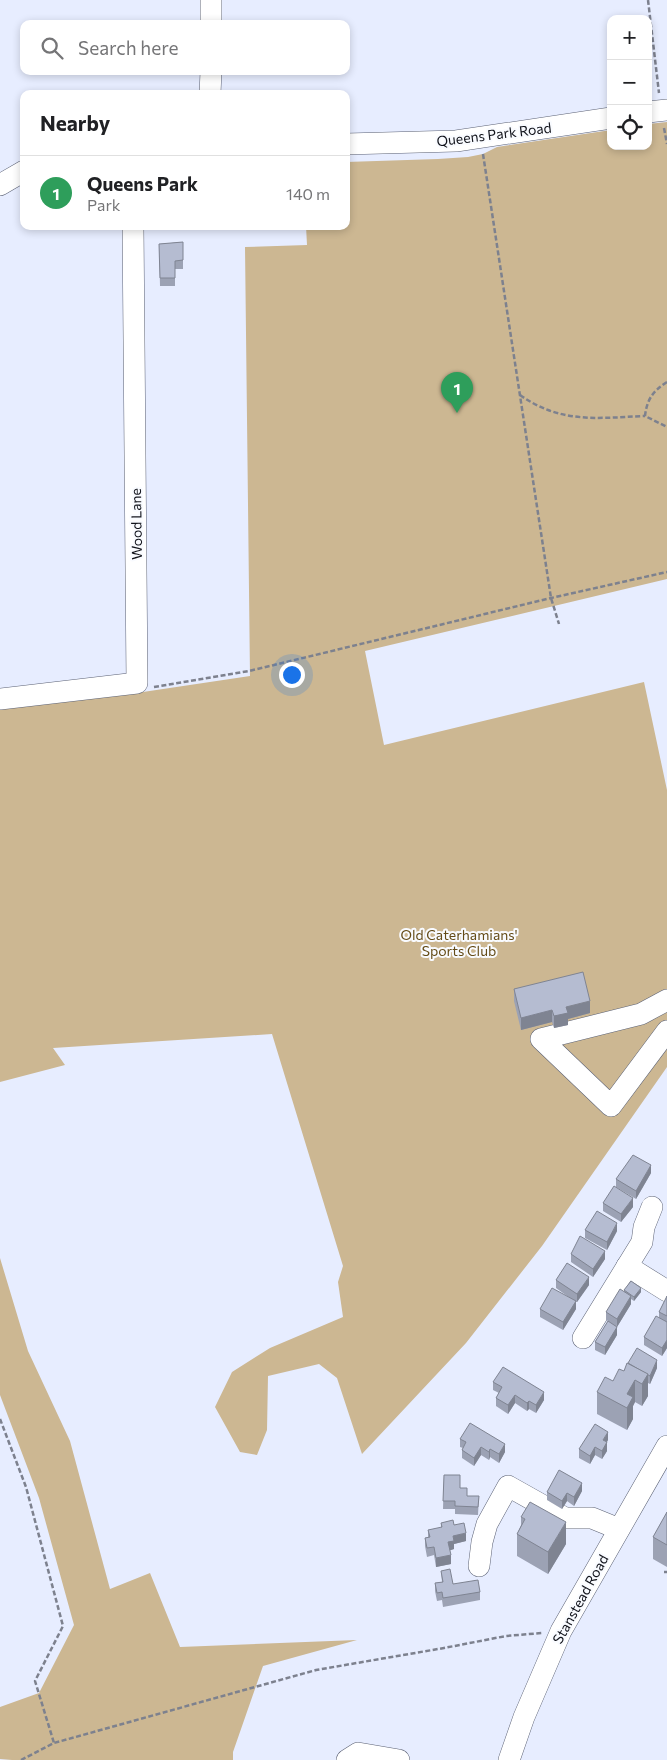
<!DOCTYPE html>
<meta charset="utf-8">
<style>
body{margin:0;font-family:Commissioner,sans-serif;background:#f2f2f2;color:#202124}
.controls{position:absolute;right:15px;top:15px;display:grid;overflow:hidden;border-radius:10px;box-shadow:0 2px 8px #0003}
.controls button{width:45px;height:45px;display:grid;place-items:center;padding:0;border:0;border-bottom:1px solid #e0e0e0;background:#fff;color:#202124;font:25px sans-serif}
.you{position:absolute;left:291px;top:674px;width:18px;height:18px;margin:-12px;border:4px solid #fff;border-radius:50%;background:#1a73e8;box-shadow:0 0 0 8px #1a73e833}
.badge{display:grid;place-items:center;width:32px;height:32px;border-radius:50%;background:#ea580c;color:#fff;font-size:16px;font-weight:700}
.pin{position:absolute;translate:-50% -41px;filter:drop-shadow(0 1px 2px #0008)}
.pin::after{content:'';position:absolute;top:26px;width:18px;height:15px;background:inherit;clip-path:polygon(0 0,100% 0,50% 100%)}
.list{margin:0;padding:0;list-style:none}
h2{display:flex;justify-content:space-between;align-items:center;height:65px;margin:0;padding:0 20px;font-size:21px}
h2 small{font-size:16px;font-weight:400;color:#757577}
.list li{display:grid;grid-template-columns:32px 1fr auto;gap:15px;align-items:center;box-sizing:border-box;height:75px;padding:0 20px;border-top:1px solid #e0e0e0}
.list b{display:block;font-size:19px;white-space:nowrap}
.list p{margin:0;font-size:16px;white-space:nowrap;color:#757577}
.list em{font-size:16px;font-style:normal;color:#757577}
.icon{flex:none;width:28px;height:28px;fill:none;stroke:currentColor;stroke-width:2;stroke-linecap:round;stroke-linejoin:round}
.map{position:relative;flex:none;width:667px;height:1760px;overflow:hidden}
.search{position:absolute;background:#fff;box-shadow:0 2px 8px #0003;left:20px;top:20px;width:330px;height:55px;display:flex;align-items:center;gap:12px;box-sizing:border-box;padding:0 18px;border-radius:10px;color:#757577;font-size:19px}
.panel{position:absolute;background:#fff;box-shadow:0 2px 8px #0003;left:20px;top:90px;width:330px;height:140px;border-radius:10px}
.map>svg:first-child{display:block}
</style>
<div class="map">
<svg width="667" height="1760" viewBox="0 0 667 1760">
<rect width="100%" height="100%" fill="#e7edff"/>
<g fill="#ccb792">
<path d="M667 122V579L365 651 384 745 644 682 667 790V1067L542 1246 466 1343 362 1454 337 1378 319 1364 268 1376 267 1430 257 1455 240 1452 215 1407 232 1372 270 1348 343 1317 338 1282 343 1266 272 1034 53 1048 65 1065 0 1082V706L143 692 250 676 245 247 307 245 306 226H346V162L438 159 468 157 483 154 497 147 611 130V146H648V124Z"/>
<path d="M0 1258 28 1351 70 1441 110 1589 150 1573 180 1647 357 1640 263 1666 233 1752V1760H12L0 1759V1707L39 1693 74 1625 39 1498 0 1395Z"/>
</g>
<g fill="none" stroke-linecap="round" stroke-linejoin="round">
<defs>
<g id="minor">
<path d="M211 0V24"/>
<path d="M210 94 211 71"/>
<path d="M648 112 667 110"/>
<path d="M346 144 456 141 611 118"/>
<path d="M0 185 24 171"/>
<path d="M0 699 137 683 133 226"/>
<path d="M667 1000 641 1014 541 1039 611 1106 667 1031"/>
<path d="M627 1266 667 1291"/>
<path d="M583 1338 642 1242 644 1227 652 1207"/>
<path d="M479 1566 482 1542 487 1524 508 1486 565 1518H592L619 1529"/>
<path d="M347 1760 358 1753 399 1760"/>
<path d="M509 1760 524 1717 561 1631 667 1446"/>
</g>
</defs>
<use href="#minor" stroke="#5c6275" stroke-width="22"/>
<g stroke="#7d818e" stroke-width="2.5" stroke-dasharray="5 2.5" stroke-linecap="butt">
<path d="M648 0 659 93"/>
<path d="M664 128 667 144"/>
<path d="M483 154 551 598 559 624"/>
<path d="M667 382C653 391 647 399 645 416L667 427"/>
<path d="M520 395C561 424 598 418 645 416"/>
<path d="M154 687 249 671 551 598 667 572"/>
<path d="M0 1419 26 1487 63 1626 35 1681 54 1743"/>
<path d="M664 1572H667"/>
<path d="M21 1760 54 1743 316 1670 444 1648 506 1636 542 1633"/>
</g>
<use href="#minor" stroke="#fff" stroke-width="21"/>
</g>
<g fill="#9ca2b4">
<rect x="172" y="226" width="8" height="2"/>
<rect x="270" y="226" width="17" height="4"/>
<path d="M183 242V269H175V286H160L159 244Z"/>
<path d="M514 989 590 1013 568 1019V1025L554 1028 552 1022 521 1030 514 1001Z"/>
<path d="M651 1173 636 1199 616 1187V1179Z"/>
<path d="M603 1203 633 1207 621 1222 603 1211Z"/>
<path d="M585 1230 617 1231 607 1250 585 1238Z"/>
<path d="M571 1254 605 1259 593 1277 571 1262Z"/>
<path d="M556 1280 589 1285 577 1302H576V1309L563 1330 540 1317V1309L570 1298 556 1288Z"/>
<path d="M624 1290 641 1292 634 1301 631 1299V1304L617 1327V1335L605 1355 595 1350V1342L608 1321 606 1320V1312L624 1291Z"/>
<path d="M667 1296V1348L662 1356 644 1345V1337L659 1317V1312Z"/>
<path d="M628 1363 657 1368 650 1384 648 1383V1396L642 1406 635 1402 633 1406V1419L627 1430 597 1414V1392L613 1381 624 1371Z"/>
<path d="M493 1382 544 1400 536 1413 529 1409 527 1411 515 1403 508 1414 496 1406V1398L499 1393 493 1390Z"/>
<path d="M460 1439 505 1452 499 1463 490 1457 489 1460 481 1455 474 1466 462 1458V1450L463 1448 460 1447Z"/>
<path d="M608 1440 607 1442V1451L602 1459 595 1455 590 1464 579 1458V1449Z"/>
<path d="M444 1475 460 1488 467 1496H479L478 1515 455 1514V1509H443Z"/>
<path d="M582 1491 574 1506 567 1501 562 1509 547 1500V1492Z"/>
<path d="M667 1512V1567L653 1559V1537Z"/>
<path d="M521 1517 566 1544 548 1574 517 1556V1534L521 1525Z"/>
<path d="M441 1523 454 1525 466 1541 454 1544V1549L450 1550 451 1564 436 1567 434 1555 427 1557 425 1546V1538L428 1537V1530L441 1528Z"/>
<path d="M441 1571 453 1584 480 1592V1600L443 1607 442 1600 437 1601 435 1591V1583L442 1582Z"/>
</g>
<g fill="#7f8492">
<path d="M590 1001V1013L568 1019V1025L554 1028V1016L566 1007Z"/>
<path d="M552 1010V1022L521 1030V1018Z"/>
<path d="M651 1165V1173L636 1199V1191Z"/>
<path d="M633 1198V1207L621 1222V1214Z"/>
<path d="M617 1223V1231L607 1250V1242Z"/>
<path d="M605 1251V1259L593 1277V1269Z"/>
<path d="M589 1277V1285L577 1302V1294Z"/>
<path d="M641 1288V1292L634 1301V1297Z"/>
<path d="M631 1296V1304L617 1327V1319Z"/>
<path d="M576 1301V1309L563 1330V1322Z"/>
<path d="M617 1327V1335L605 1355V1347Z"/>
<path d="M667 1340V1348L662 1356V1348Z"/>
<path d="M657 1360V1368L650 1384V1376Z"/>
<path d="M648 1374V1396L642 1406V1384Z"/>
<path d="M635 1380V1402L633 1406V1419L627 1430V1394Z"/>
<path d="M544 1392V1400L536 1413V1405Z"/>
<path d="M515 1395V1403L508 1414V1405Z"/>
<path d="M529 1401V1409L527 1411V1403Z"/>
<path d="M608 1432V1440L603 1448V1440Z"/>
<path d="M607 1442V1451L602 1459V1451Z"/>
<path d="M505 1444V1452L499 1463V1454Z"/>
<path d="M481 1447V1455L474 1466V1458Z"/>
<path d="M595 1447V1455L590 1464V1456Z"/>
<path d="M490 1449V1457L489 1460V1452Z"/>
<path d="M582 1483V1491L574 1506V1497Z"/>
<path d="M567 1493V1501L562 1509V1501Z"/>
<path d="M566 1522V1544L548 1574V1552Z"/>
<path d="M466 1533V1541L454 1544V1549L448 1551V1542L453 1536Z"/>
<path d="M451 1555V1564L436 1567V1558Z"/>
</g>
<g fill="#b5bcd1" stroke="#7f8492">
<path d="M183 242V260L175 261V278H160L159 244Z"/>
<path d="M583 972 590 1001 566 1007 568 1013 554 1016 552 1010 521 1018 514 989Z"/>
<path d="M633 1155 651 1165 636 1191 616 1179Z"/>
<path d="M614 1186 633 1198 621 1214 603 1203Z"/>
<path d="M597 1211 617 1223 607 1242 585 1230Z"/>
<path d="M580 1236 605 1251 593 1269 571 1254Z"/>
<path d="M567 1263 589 1277 577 1294 556 1280Z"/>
<path d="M631 1281 641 1288 634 1297 624 1290Z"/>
<path d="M552 1288 576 1301 563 1322 540 1309Z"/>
<path d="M620 1289 631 1296 617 1319 606 1312Z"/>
<path d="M667 1296V1316L659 1312Z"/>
<path d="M656 1316 667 1322V1340L662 1348 644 1337Z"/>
<path d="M608 1321 617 1327 605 1347 595 1342Z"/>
<path d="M637 1348 657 1360 650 1376 628 1363Z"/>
<path d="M627 1363 648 1374 642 1384 635 1380 627 1394 633 1397 627 1408 597 1392 605 1377 613 1381 619 1369 624 1371Z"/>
<path d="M503 1367 544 1392 536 1405 529 1401 527 1403 515 1395 508 1405 496 1398 502 1387 493 1382Z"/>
<path d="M470 1423 505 1444 499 1454 490 1449 489 1452 481 1447 474 1458 462 1450 466 1442 460 1439Z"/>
<path d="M595 1424 608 1432 603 1440 607 1442 602 1451 595 1447 590 1456 579 1449Z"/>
<path d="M559 1470 582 1483 574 1497 567 1493 562 1501 547 1492Z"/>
<path d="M444 1475H460V1488H467V1496H479L478 1507 455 1506V1501H443Z"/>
<path d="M530 1502 566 1522 548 1552 517 1534 525 1519 521 1517Z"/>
<path d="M667 1512V1545L653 1537Z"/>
<path d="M453 1520 454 1525 464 1523 466 1533 453 1536 454 1541 448 1542 451 1555 436 1558 434 1547 427 1548 425 1538 430 1537 428 1530 442 1527 441 1523Z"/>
<path d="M450 1569 453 1584 478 1580 480 1592 443 1598 442 1592 437 1593 435 1583 443 1582 441 1571Z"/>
</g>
<g text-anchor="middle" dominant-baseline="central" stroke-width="4" stroke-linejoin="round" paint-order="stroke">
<g font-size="14" fill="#11131b" stroke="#f9fbff">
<text transform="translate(494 134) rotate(-7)">Queens Park Road</text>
<text transform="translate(136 524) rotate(-91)">Wood Lane</text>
<text transform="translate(580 1599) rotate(-61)">Stanstead Road</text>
</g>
<g font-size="14" fill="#644b17" stroke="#f9fbff">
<text x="459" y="934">Old Caterhamians'<tspan x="459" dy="16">Sports Club</tspan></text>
</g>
</g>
</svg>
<div class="controls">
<button>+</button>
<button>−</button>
<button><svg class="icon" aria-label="locate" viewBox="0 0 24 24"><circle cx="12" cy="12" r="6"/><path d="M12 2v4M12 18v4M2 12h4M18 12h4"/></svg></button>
</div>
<div class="you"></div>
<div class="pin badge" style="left:457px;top:413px;background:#2e9e5b">1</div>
<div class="search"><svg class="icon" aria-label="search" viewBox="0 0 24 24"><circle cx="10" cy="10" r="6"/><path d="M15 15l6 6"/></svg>Search here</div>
<section class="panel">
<h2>Nearby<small></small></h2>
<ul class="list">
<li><span class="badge" style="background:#2e9e5b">1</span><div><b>Queens Park</b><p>Park</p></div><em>140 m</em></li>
</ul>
</section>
</div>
